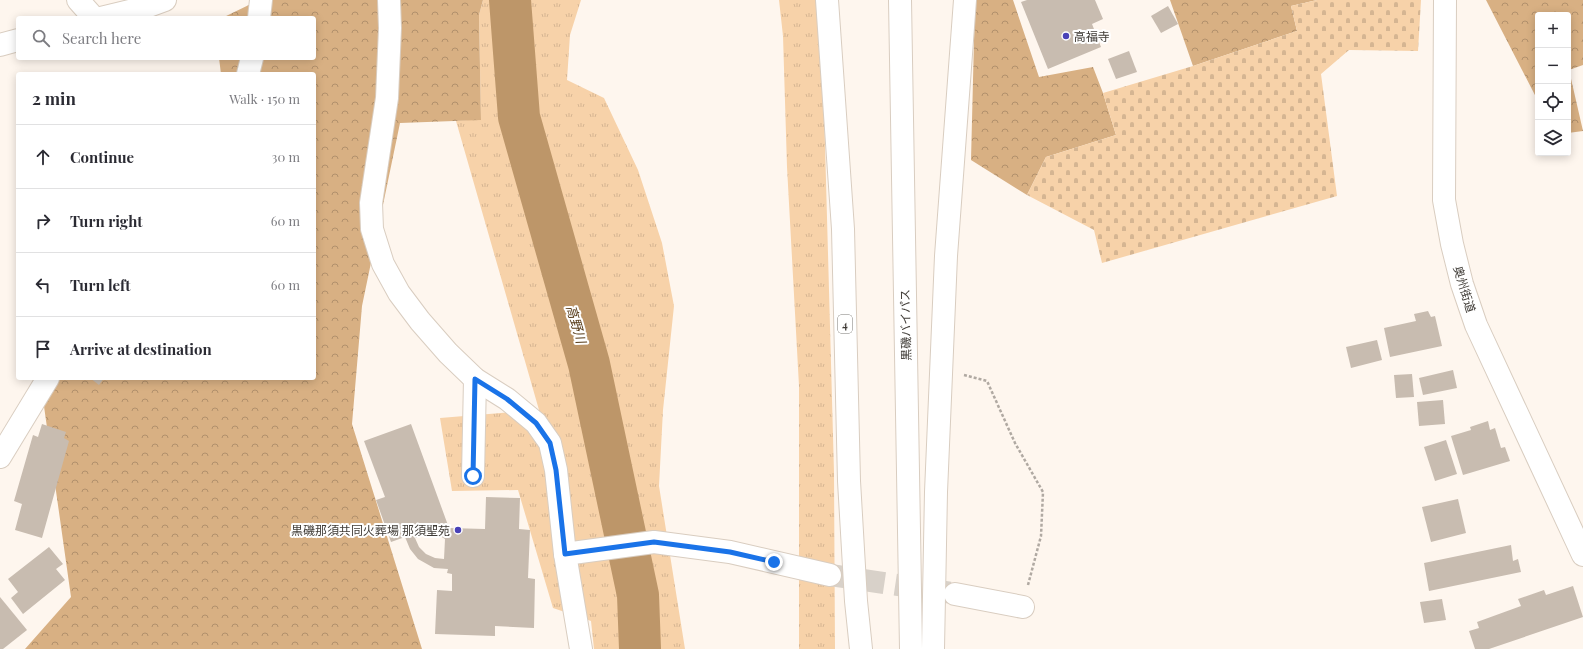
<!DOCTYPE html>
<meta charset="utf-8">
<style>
body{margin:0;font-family:"Playfair Display","Noto Sans JP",serif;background:#f7f7f7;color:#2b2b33}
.controls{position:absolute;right:12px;top:12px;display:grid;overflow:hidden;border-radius:4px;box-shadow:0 2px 10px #0003}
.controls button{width:36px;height:36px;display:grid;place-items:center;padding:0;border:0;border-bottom:1px solid #e1e1e2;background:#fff;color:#2b2b33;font:20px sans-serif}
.stop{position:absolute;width:12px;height:12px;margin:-9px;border:3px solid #1a73e8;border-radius:50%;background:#fff}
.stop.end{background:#1a73e8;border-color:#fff;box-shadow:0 1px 4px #0008}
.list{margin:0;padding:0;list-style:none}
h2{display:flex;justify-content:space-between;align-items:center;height:52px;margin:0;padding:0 16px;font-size:17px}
h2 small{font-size:13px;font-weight:400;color:#7c7c81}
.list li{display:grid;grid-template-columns:26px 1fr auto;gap:12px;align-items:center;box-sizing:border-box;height:64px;padding:0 16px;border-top:1px solid #e1e1e2}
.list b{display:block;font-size:15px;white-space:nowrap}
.list em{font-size:13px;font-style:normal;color:#7c7c81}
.icon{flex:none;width:22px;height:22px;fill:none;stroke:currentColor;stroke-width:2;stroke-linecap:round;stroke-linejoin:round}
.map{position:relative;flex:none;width:1583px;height:649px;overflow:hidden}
.search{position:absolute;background:#fff;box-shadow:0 2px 10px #0003;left:16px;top:16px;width:300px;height:44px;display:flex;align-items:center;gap:10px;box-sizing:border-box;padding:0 14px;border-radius:4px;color:#7c7c81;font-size:15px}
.panel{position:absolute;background:#fff;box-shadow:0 2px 10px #0003;left:16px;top:72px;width:300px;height:308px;border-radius:4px}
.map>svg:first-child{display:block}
</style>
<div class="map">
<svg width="1583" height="649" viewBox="0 0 1583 649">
<defs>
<pattern id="grass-tufts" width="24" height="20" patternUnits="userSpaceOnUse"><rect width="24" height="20" fill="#f7d2a9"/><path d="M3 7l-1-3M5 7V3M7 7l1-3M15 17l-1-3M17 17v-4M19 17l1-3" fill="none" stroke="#d5b592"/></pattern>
<pattern id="forest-crowns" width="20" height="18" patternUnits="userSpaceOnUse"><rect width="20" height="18" fill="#d8b083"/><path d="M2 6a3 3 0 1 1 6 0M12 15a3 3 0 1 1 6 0" fill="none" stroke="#b1906c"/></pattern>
<pattern id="cemetery-stones" width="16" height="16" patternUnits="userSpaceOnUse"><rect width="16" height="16" fill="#f7d2a9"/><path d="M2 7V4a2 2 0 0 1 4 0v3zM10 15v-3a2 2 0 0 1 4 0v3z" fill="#d5b592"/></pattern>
</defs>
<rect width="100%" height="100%" fill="#fef6ee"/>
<g fill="url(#grass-tufts)">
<path d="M483 0H581L570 35 567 80 604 98 638 170 662 243 674 306 663 410 659 486 685 649H594L591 621 553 608 518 490 452 491 440 418 539 410 456 121 481 119 479 15Z"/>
<path d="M779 0H816L824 108 834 472 835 649H799V386L787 167 783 36Z"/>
</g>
<g fill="url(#forest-crowns)">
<path d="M259 0H483L479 15 481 120 400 123 362 306 352 424 422 649H25L71 597 40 378H314V74H221L219 58H314V18H222Z"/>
<path d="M975 0H1013L1039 77 1093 67 1103 93 1116 135 1046 157 1027 195 971 160Z"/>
<path d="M1170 0H1317L1291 6 1297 31 1193 66Z"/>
<path d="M1486 0H1583V65L1569 70 1583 131 1568 133V15H1538V101Z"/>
</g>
<path fill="url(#cemetery-stones)" d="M1317 0H1421L1418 51 1349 50 1321 74 1337 196 1102 263 1094 230 1027 195 1046 157 1116 135 1103 93 1193 66 1297 31 1291 6Z"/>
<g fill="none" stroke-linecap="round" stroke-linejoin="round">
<path stroke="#bd9669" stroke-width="42" d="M510 0 519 117 589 364 638 595 640 649"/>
</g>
<g fill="#c8bcb0" fill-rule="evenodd">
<path d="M1027 0H1095L1103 19 1092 24 1101 47 1048 69 1021 2Z"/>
<path d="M1168 6 1178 24 1161 33 1151 16Z"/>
<path d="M1129 51 1137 72 1116 79 1108 59Z"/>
<path d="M1428 311 1431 317 1435 316 1442 346 1390 357 1384 328 1416 321 1414 314Z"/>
<path d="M1377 340 1382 360 1351 368 1346 347Z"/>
<path d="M1453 370 1457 388 1423 395 1419 378Z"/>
<path d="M1412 374 1414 397 1396 398 1394 375Z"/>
<path d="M90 378H104L99 385Z"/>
<path d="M1443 400 1445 424 1419 426 1417 402Z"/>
<path d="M1488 421 1490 430 1495 428 1501 448 1505 447 1510 461 1463 475 1451 436 1471 430 1470 427Z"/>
<path d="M42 424 66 432 64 438 69 441 42 538 15 530 22 504 14 501 33 435 38 437Z"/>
<path d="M411 424 449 528 485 529 486 497 520 498 519 529 530 530 528 578 535 579 534 628 495 626V636L435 634 437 590 452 591V574L447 573 448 569 434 568 418 559 410 549 405 537 391 542 376 500 385 497 364 441ZM435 530 440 536 445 539 444 559 435 558 426 554 419 547 415 538Z"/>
<path d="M1446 440 1457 474 1435 481 1424 447Z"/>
<path d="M1458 499 1466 533 1431 542 1422 507Z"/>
<path d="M1511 545 1513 561 1518 559 1521 572 1429 591 1424 563Z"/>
<path d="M49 547 63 564 56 569 65 580 23 614 11 598 18 592 8 579Z"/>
<path d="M1573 586 1583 617 1489 649H1475L1469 631 1479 628 1477 622 1521 606 1518 599 1544 590 1546 595Z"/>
<path d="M0 597 27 630 3 649H0Z"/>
<path d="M1442 599 1446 620 1424 623 1420 602Z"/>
</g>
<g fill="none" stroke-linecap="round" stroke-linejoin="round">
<path stroke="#d8d1c9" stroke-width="22" stroke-dasharray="22 11" stroke-linecap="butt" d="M830 575 952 593"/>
<defs>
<g id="minor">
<path d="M78 0 94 18"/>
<path d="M389 0 390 28 387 98 371 203 372 229 383 264 399 293 420 321 448 353 475 379 507 399 536 423 550 443 556 470 565 554 581 649"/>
<path d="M259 18 261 0"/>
<path d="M248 74 252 58"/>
<path d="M0 457 48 378"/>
<path d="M473 476 475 379"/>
<path d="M565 554 654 542 730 552 830 575"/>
<path d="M955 594 1023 607"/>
</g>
<g id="major">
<path d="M1445 0 1444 200 1452 244 1462 284 1476 325 1583 555"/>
<path d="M101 18 146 7 165 0"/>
<path d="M0 45 18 40"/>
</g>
<g id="highway">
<path d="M827 0 843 229 849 481 856 601 861 649"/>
<path d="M900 0 911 649"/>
<path d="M933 649 936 492 946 256 965 0"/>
</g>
</defs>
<use href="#minor" stroke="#d9cdc0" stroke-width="24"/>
<use href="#major" stroke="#d9cdc0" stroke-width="24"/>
<use href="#highway" stroke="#d9cdc0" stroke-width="24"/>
<path stroke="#b0a9a2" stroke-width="2.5" stroke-dasharray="3 2" stroke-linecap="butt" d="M964 375 987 381 1015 443 1043 492 1041 536 1028 585"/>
<use href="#minor" stroke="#fff" stroke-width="22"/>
<use href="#major" stroke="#fff" stroke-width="22"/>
<use href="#highway" stroke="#fff" stroke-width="22"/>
</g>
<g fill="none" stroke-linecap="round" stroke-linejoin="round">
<path stroke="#1a73e8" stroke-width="5" d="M473 476 475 379 507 399 536 423 550 443 556 470 565 554 654 542 730 552 774 562"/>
</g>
<g fill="#4941b7" stroke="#fff" stroke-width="1.5">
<circle cx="1066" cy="36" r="4"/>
<circle cx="458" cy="530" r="4"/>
</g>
<g text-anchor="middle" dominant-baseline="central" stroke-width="4" stroke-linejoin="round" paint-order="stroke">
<rect fill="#fff" stroke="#797672" stroke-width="1" x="838" y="315" width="14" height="18" rx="3"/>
<g font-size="11" font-weight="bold" fill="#3f3b36">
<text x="845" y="324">4</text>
</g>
<g font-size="12" fill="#3f3b36" stroke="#fff" text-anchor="start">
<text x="1074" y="36">高福寺</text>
<text x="450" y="530" text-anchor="end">黒磯那須共同火葬場 那須聖苑</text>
</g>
<g font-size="12" fill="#3f3b36" stroke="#fff">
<text transform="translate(1465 289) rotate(73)">奥州街道</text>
<text transform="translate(905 325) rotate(-91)">黒磯バイパス</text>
</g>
<g font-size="13" font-style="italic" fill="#583c19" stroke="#fff">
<text transform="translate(577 324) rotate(74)">高野川</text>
</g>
</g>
</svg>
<div class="controls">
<button>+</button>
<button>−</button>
<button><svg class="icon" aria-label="locate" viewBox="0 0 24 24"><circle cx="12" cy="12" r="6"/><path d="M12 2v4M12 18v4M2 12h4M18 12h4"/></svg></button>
<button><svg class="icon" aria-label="layers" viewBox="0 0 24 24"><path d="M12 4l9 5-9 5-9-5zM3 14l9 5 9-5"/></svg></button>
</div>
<div class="stop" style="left:473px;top:476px"></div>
<div class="stop end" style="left:774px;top:562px"></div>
<div class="search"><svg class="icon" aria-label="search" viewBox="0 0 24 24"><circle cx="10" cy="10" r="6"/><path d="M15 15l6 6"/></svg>Search here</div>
<section class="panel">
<h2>2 min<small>Walk · 150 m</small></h2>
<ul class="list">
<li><svg class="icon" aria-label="ahead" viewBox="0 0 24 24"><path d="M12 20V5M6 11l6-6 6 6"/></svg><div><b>Continue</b></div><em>30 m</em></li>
<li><svg class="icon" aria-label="right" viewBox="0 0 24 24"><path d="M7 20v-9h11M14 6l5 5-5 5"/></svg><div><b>Turn right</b></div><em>60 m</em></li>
<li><svg class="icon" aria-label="left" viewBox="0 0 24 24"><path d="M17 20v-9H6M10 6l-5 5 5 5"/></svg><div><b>Turn left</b></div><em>60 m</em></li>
<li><svg class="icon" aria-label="arrive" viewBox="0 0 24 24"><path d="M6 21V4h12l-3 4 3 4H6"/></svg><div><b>Arrive at destination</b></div></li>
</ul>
</section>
</div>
